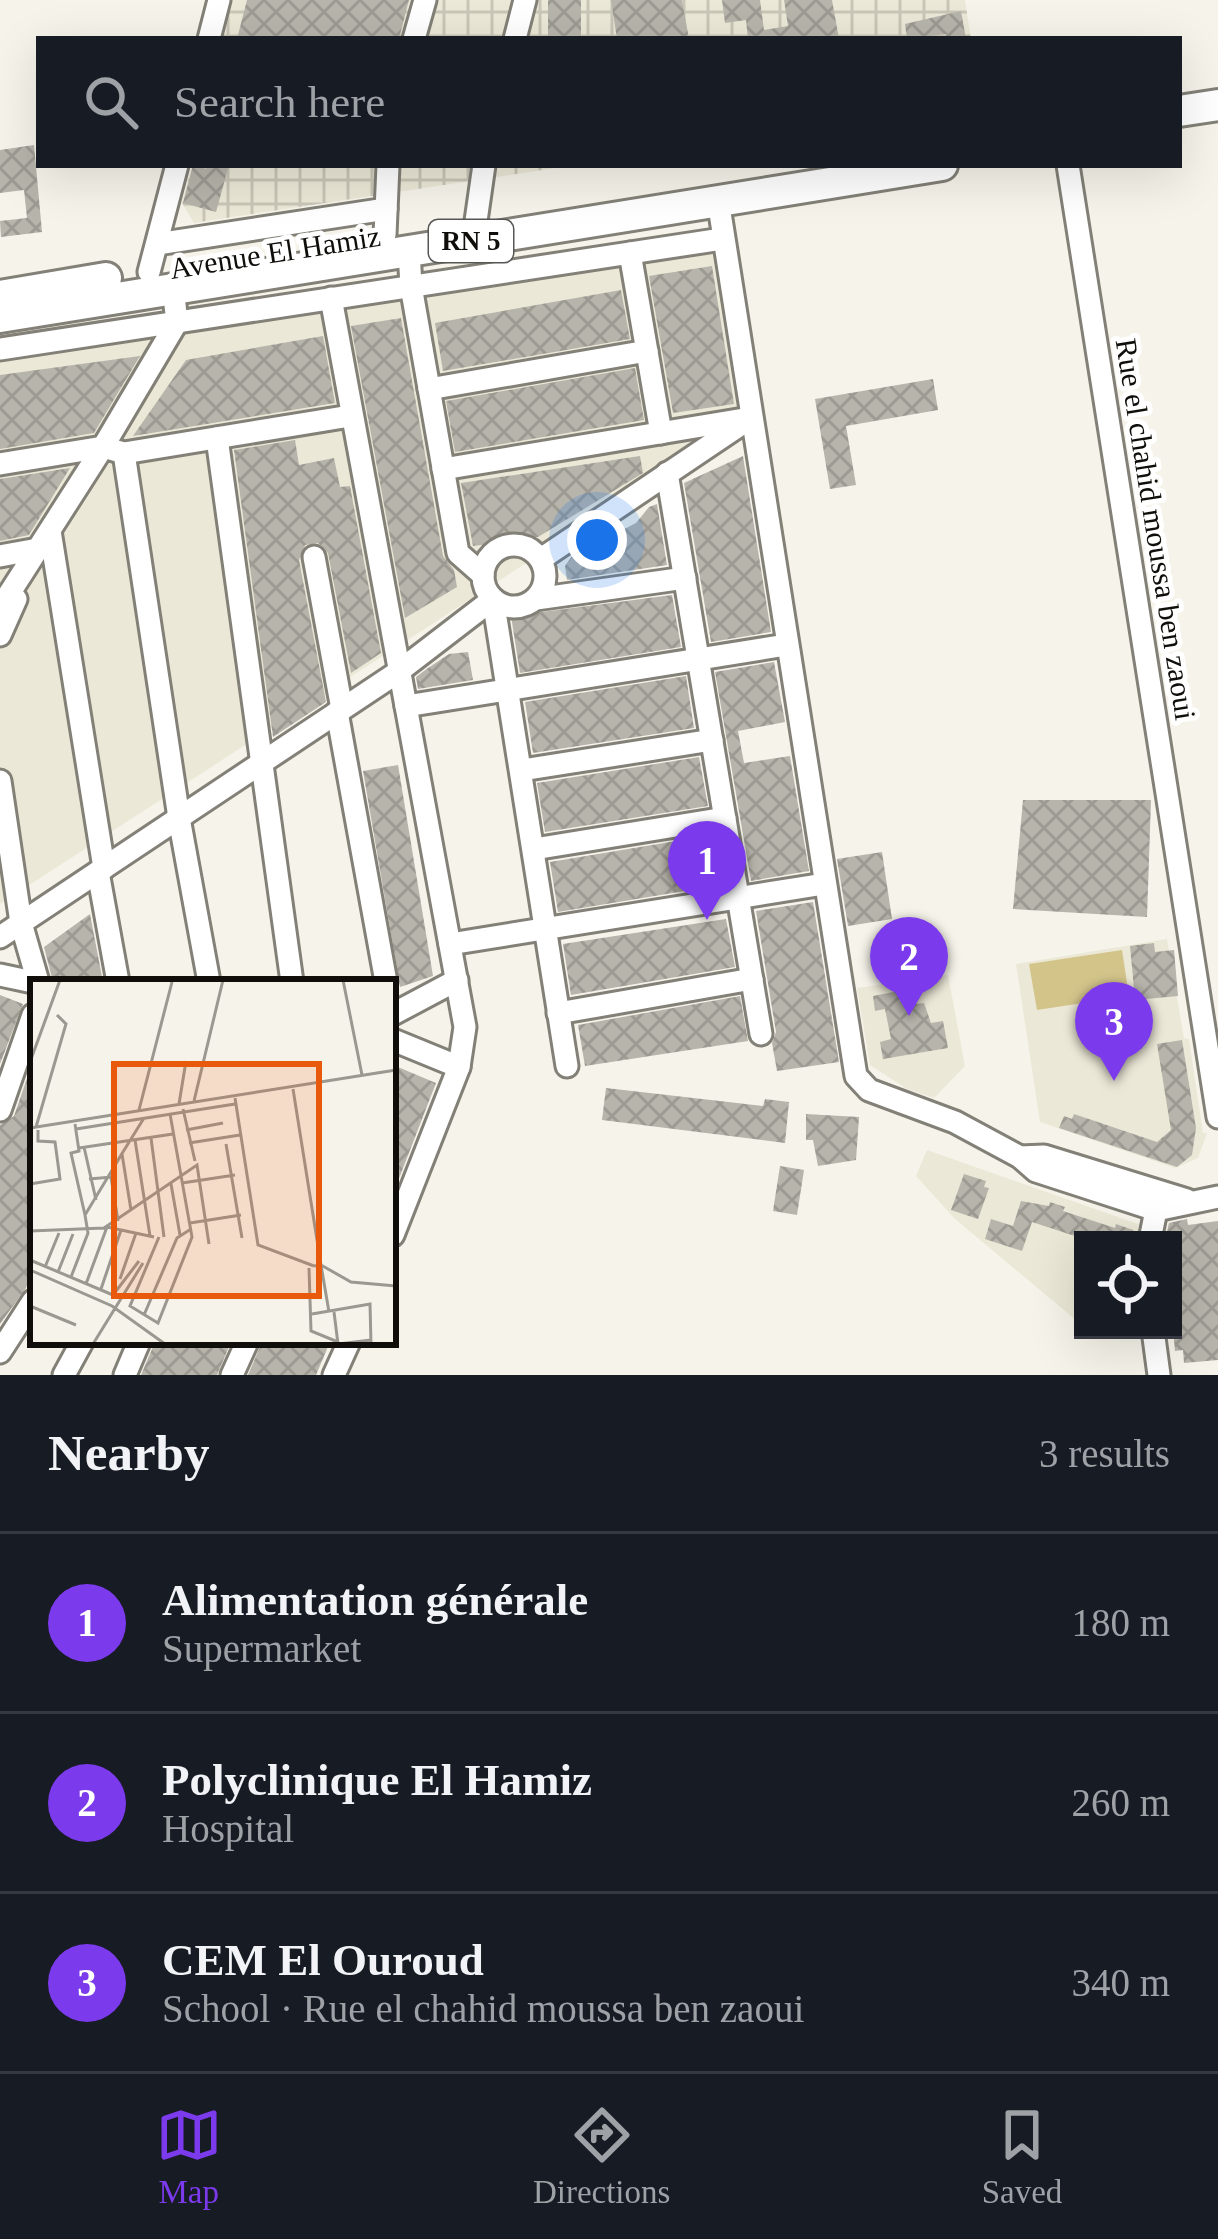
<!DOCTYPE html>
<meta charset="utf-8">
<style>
body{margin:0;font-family:"Times New Roman",serif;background:#242831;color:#f1f3f6}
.controls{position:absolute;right:36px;bottom:36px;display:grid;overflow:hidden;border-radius:0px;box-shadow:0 12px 48px #0002}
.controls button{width:108px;height:108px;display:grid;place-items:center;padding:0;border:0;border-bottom:3px solid #363941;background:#171b24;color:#f1f3f6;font:60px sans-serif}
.you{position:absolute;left:597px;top:540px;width:42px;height:42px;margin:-30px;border:9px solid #fff;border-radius:50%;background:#1a73e8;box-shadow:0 0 0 18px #1a73e833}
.badge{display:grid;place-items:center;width:78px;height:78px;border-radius:50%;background:#7c3aed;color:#fff;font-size:39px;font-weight:700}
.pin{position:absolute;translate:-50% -99px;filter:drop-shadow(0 3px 6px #0008)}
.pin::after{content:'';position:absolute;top:63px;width:42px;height:36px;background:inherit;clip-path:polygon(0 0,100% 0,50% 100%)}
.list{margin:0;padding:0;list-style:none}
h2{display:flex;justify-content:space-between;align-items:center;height:156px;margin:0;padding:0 48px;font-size:51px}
h2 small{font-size:39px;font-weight:400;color:#9ea1a6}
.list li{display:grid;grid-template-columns:78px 1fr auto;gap:36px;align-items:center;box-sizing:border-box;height:180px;padding:0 48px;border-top:3px solid #363941}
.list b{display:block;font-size:45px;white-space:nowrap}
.list p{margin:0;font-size:39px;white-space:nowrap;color:#9ea1a6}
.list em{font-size:39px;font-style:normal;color:#9ea1a6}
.icon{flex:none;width:66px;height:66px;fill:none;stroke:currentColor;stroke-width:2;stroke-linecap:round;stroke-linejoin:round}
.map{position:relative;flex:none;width:1218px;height:1375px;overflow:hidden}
.search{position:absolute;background:#171b24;box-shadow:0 12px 48px #0002;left:36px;right:36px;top:36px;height:132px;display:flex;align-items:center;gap:30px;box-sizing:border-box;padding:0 42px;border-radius:0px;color:#9ea1a6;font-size:45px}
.sheet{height:696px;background:#171b24}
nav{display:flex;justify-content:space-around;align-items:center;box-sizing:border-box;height:168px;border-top:3px solid #363941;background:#171b24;font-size:33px;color:#9ea1a6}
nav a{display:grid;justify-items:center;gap:6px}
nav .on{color:#7c3aed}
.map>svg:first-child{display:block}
</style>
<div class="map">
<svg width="1218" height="1375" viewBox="0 0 1218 1375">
<defs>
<pattern id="industrial-grid" width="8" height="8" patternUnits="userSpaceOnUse" patternTransform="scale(3)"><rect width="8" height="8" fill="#ece8d7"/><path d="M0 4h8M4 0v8" fill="none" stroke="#c9c6b7"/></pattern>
<pattern id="building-cross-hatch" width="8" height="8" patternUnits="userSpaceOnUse" patternTransform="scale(3)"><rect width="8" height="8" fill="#b7b4ab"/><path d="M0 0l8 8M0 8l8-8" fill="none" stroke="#9c9a92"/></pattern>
</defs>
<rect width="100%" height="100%" fill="#f6f4ea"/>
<g fill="#ece8d7">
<path d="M722 239 750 418 0 904V362Z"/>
<path d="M1167 939 1184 1038 1189 1039 1203 1133H1207L1198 1158 1175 1168 1040 1122 1016 964Z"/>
<path d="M948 975 965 1066 934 1098 907 1089 870 1065 857 988Z"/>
<path d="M927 1150 1138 1224 1144 1228 1147 1240H1083V1326L955 1219 916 1176Z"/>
</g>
<g fill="url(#industrial-grid)">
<path d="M231 0H965L971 39H222Z"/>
<path d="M192 165H575L194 223 182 203Z"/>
</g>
<path fill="#d3c48a" d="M1122 950 1129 996 1037 1010 1029 964Z"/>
<g fill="url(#building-cross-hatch)">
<path d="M247 0H409L399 39H237Z"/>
<rect x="548" y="0" width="33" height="39"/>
<path d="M611 0H682L689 39H617Z"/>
<path d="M722 0H760L764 30 788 26 784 0H832L839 39H748L746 20 725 23Z"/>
<path d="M961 11 966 39H947L946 34 907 39 905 24Z"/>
<path d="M34 145 42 232 1 237 0 221 27 218 24 190 0 193V150Z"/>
<path d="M193 165 206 169V165H229L216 212 183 203Z"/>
<path d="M712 266 734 404 673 413 649 276Z"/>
<path d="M621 290 630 339 443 371 435 323Z"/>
<path d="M401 318 443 556 454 570 457 587 405 618 351 326Z"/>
<path d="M323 336 335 403 133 436 186 360Z"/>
<path d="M140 356 94 433 0 449V375Z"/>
<path d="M635 368 644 420 455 452 446 401Z"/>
<path d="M933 379 938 410 846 426 856 485 830 489 815 399Z"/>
<path d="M295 440 299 465 334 458 340 487 350 486 381 653 351 673 328 553 318 543 305 545 299 560 326 702 273 737 234 450Z"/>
<path d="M640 456 643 473 538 537 473 546 461 483Z"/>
<path d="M743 456 771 632 711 642 684 483Z"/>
<path d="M70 468 29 535 0 541V479Z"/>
<path d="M657 504 667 565 567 580 565 566 572 556 636 523 649 507Z"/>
<path d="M672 595 681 647 520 673 511 616Z"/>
<path d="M468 652 473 680 418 689 416 677 428 668 449 654Z"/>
<path d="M774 662 785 722 738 731 744 763 790 756 809 871 751 881 715 672Z"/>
<path d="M686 676 694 728 533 753 525 702Z"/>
<path d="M699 757 708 806 545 832 537 783Z"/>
<path d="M398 765 433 976 400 987 363 771Z"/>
<path d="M1023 800H1151L1147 917 1013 909Z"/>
<path d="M712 835 721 885 558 912 550 862Z"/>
<path d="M882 852 892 919 848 926 837 859Z"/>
<path d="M813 902 839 1062 777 1071 772 1043 776 1032 756 911Z"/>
<path d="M90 914 103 982 52 978 44 947Z"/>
<path d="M726 919 735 967 571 995 563 944Z"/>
<path d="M1154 943 1155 952 1174 950 1178 996 1135 1000 1130 946Z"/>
<path d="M904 990 906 997 914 996 916 1004 924 1003 931 1023 943 1021 948 1048 883 1059 880 1042 891 1039 885 1009 875 1011 873 996Z"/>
<path d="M0 995 23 1004 0 1064Z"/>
<path d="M740 996 748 1041 585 1066 578 1025Z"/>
<path d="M1182 1040 1196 1128 1192 1155 1177 1167 1059 1128 1064 1116 1072 1119 1074 1114 1157 1142 1171 1130 1157 1044Z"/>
<path d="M33 1061V1268L26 1288 0 1324V1125L14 1116Z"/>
<path d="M393 1065 436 1083 393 1194Z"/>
<path d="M606 1088 763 1106 765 1099 789 1102 785 1143 602 1120Z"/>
<path d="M806 1114 859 1117 856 1160 818 1166 813 1140H806Z"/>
<path d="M780 1166 804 1170 797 1215 773 1211Z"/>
<path d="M964 1174 986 1181 984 1187 989 1188 978 1219 951 1210Z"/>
<path d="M1021 1201 1049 1206 1050 1202 1065 1207 1063 1211 1115 1228 1116 1224 1133 1230 1135 1240H1087L1032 1222 1022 1251 985 1239 991 1219 1013 1226Z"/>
<path d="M1187 1219 1188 1225 1218 1221V1360L1184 1363 1183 1350 1175 1351 1173 1327V1240H1165L1169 1223Z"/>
<path d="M155 1342H231L217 1375H141Z"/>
<path d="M262 1342H330L316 1375H248Z"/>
</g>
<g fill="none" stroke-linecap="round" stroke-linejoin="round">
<defs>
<g id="minor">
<path d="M209 39 219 0"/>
<path d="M414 39 425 0"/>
<path d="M515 39 525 0"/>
<path d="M1068 165 1218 1117"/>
<path d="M718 200 856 1076 869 1090 955 1122 1020 1157 1036 1171 1156 1210 1218 1197"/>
<path d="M476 221 484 165"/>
<path d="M385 235 388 165"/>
<path d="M157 244 386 209"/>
<path d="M409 251 411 286 458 553 483 575"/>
<path d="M630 253 661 433"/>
<path d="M149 272 177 165"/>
<path d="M331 298 465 1027 459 1067 393 1235"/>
<path d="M0 349 722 239"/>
<path d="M429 389 647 351"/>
<path d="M217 438 292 982"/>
<path d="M124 453 179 818 209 982"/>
<path d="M0 464 103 447 124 453 350 416"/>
<path d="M443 469 750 418"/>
<path d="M667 473 761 1034"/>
<path d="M50 531 104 868"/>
<circle cx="514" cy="576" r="31"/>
<path d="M0 556 38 549"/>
<path d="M314 557 342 709"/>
<path d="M541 559 740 425"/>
<path d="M536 599 685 578"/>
<path d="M0 608 103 447 177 322 173 288"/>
<path d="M0 635 16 599"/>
<path d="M406 706 786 645"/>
<path d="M337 712 386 982"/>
<path d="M522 770 712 740"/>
<path d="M0 781 21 923 38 982"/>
<path d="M534 849 725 818"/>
<path d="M98 872 118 982"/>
<path d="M0 937 398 672 493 599 567 1066"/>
<path d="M450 944 824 884"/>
<path d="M0 975 33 982"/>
<path d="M558 1013 752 979"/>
<path d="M393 1014 457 980"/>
<path d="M393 1040 459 1067"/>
<path d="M0 1110 33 1015"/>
<path d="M1020 1157 1044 1156 1187 1200"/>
<path d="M1150 1240 1156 1210"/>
<path d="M1153 1330 1159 1375"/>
<path d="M0 1352 33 1301"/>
<path d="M64 1375 82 1342"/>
<path d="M125 1375 139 1342"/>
<path d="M232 1375 247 1342"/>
<path d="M334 1375 349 1342"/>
</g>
<g id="highway">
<path d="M1179 111 1218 105"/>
<path d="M0 296 106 278"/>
<path d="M0 317 942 165"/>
</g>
</defs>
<use href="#minor" stroke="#828077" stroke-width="27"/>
<use href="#highway" stroke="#828077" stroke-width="36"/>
<use href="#minor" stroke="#fff" stroke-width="21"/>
<use href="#highway" stroke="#fff" stroke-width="30"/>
</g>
<g text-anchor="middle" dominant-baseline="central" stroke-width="10" stroke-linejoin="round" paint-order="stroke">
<rect fill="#fff" stroke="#575654" stroke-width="3" x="429" y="220" width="84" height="42" rx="9"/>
<g font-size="27" font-weight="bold" fill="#0f0e0b">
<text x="471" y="241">RN 5</text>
</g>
<g font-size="30" fill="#0f0e0b" stroke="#fff">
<text transform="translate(275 252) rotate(-9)">Avenue El Hamiz</text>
<text transform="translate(1156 529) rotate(81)">Rue el chahid moussa ben zaoui</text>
</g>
</g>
<g transform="translate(30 979)">
<rect width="366" height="366" fill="#f6f4ea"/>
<path fill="none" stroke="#9a9891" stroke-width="3" d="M313 1 332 96M0 83 30 1M263 110 291 286 284 287M205 119 228 266 284 287M164 122 193 1M149 125 156 82M153 130 165 182M109 131 142 3M45 145 49 172 41 174 55 236M6 148 36 45 27 36M0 149 366 91M46 150 205 125M156 151 193 144M121 159 134 258M105 161 120 257M159 164 210 156M196 165 212 259M54 168 66 221M49 169 143 155M92 175 101 231M88 181 114 139M59 200 81 198 88 242M152 204 205 196M0 205 30 200 25 163 8 162V151M141 205 150 256M160 244 211 236M77 248 124 258M0 252 74 249 167 186 179 265M129 258 100 327 128 344 162 258 140 135M0 281 83 316M291 286 321 303 366 307M291 286 299 333M15 288 29 254M279 289 281 352 308 363M0 291 82 327 135 365M28 293 43 255M41 298 58 254 55 236 90 178M90 300 106 254M56 305 77 248M71 310 91 251M83 316 109 282M0 327 46 346M304 333 308 365 341 361M282 335 340 325 341 365M114 336 147 259 161 250M63 365 113 284"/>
<path fill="#e8590c" fill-opacity="0.15" stroke="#e8590c" stroke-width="6" d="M84 85H289V317H84Z"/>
<rect width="366" height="366" fill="none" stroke="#0f0e0b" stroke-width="6"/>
</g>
</svg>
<div class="controls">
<button><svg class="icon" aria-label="locate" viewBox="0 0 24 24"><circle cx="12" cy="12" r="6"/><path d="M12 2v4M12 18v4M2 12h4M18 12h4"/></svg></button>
</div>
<div class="you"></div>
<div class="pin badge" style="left:707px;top:920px">1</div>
<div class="pin badge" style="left:909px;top:1016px">2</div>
<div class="pin badge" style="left:1114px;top:1081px">3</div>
<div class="search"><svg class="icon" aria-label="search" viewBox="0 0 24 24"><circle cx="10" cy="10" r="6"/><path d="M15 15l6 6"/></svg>Search here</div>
</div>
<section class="sheet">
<h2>Nearby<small>3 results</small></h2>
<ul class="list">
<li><span class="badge">1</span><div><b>Alimentation générale</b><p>Supermarket</p></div><em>180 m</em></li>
<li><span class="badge">2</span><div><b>Polyclinique El Hamiz</b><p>Hospital</p></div><em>260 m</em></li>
<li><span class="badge">3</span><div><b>CEM El Ouroud</b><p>School · Rue el chahid moussa ben zaoui</p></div><em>340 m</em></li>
</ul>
</section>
<nav>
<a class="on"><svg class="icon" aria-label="map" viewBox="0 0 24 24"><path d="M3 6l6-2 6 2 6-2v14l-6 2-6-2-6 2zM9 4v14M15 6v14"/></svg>Map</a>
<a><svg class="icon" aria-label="directions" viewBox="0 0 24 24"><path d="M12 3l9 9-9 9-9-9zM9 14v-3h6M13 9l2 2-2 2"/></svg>Directions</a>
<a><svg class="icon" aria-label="saved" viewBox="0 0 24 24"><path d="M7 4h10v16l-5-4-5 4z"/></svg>Saved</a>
</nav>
